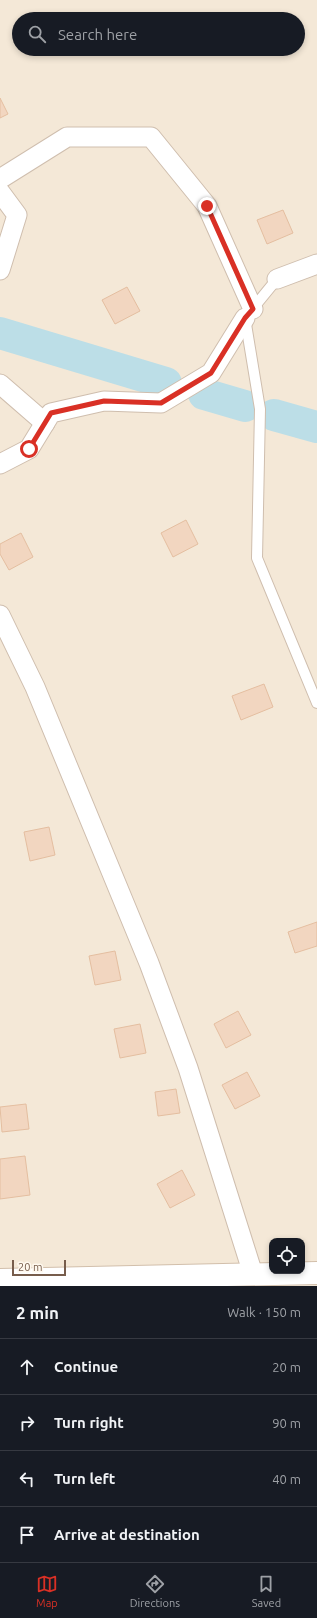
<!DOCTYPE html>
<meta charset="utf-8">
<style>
body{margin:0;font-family:Ubuntu,sans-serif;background:#20242c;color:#f1f3f6}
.controls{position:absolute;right:12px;bottom:12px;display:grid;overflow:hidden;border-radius:8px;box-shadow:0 2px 6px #0003}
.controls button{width:36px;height:36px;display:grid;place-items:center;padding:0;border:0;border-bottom:1px solid #363941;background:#171b24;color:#f1f3f6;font:20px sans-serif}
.scale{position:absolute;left:12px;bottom:10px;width:54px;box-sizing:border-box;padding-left:4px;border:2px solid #775d4c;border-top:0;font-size:11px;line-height:14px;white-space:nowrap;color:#775d4c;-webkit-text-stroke:3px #fff9ef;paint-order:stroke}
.stop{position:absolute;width:12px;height:12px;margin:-9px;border:3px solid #d93025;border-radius:50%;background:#fff}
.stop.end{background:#d93025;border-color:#fff;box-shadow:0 1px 4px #0008}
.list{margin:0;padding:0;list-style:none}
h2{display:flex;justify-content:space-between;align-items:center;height:52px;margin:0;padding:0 16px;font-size:17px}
h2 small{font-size:13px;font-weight:400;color:#9ea1a6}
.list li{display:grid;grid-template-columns:26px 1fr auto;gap:12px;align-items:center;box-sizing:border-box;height:56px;padding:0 16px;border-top:1px solid #363941}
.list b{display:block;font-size:15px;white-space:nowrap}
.list em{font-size:13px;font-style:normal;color:#9ea1a6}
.icon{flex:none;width:22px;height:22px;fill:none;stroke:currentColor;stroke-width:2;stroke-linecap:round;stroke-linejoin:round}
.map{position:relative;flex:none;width:317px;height:1286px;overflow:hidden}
.search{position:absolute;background:#171b24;box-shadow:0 2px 6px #0003;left:12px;right:12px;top:12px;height:44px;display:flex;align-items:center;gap:10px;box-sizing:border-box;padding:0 14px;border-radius:22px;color:#9ea1a6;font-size:15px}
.sheet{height:276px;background:#171b24}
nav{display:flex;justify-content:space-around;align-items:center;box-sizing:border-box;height:56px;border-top:1px solid #363941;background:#171b24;font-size:11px;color:#9ea1a6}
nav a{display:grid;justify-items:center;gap:2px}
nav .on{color:#d93025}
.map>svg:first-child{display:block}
</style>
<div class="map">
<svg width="317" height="1286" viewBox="0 0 317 1286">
<rect width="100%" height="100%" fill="#fcf6e8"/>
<path fill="#f4e8d7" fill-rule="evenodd" d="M0 0H317V1286H0ZM19 19H298V49H19ZM272 1241H302V1271H272Z"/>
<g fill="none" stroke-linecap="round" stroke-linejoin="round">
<g stroke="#bcdee7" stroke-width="32">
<path d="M0 333 166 383"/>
<path d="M204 394 245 406"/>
<path d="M274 415 317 427"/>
</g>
</g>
<g fill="#f2d6c0" stroke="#e4bea0">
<path d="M0 98 8 114 0 118Z"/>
<path d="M283 210 293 233 267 244 257 220Z"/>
<path d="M127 287 140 311 115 324 102 300Z"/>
<path d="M186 520 198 544 173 557 161 533Z"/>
<path d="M21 533 33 557 9 570 0 554V544Z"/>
<path d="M264 684 273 707 241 720 232 696Z"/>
<path d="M49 827 55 855 30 861 24 832Z"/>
<path d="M317 922V946L295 953 288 932Z"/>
<path d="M115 951 121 980 95 985 89 956Z"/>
<path d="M238 1011 251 1035 226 1048 214 1024Z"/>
<path d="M140 1024 146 1053 120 1058 114 1029Z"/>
<path d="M247 1072 260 1096 235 1109 222 1085Z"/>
<path d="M176 1089 180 1113 158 1116 155 1092Z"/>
<path d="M26 1104 29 1129 2 1132 0 1107Z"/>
<path d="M25 1156 30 1195 0 1199V1159Z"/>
<path d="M182 1170 195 1195 170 1208 157 1184Z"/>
</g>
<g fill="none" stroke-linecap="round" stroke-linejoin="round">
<defs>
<path id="lane" d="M277 279 245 318 260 409 257 558 317 703"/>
<g id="street">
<path d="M0 179 67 137H151L207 206 253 309"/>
<path d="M0 192 17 215 0 270"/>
<path d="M277 279 317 264"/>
<path d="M0 384 45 423"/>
<path d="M0 464 29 449 51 413 104 401 161 403 211 373 245 318"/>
<path d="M0 615 35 687 149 963 188 1068 253 1274"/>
</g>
<path id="secondary" d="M0 1280 317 1273"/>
</defs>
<use href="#lane" stroke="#cfbeae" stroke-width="12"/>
<use href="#street" stroke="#cfbeae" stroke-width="21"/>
<use href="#secondary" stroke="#d2bfab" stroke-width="24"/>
<use href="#lane" stroke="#fff" stroke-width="10"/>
<use href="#street" stroke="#fff" stroke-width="19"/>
<use href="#secondary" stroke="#fff" stroke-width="22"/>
</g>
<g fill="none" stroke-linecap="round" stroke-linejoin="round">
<path stroke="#d93025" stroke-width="5" d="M29 449 51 413 104 401 161 403 211 373 245 318 253 309 207 206"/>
</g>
</svg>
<div class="controls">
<button><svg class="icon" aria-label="locate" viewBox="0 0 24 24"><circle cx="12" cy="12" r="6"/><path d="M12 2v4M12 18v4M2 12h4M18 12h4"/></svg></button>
</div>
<div class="scale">20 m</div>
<div class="stop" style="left:29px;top:449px"></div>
<div class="stop end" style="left:207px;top:206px"></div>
<div class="search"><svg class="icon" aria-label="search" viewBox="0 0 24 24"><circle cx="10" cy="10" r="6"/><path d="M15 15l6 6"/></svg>Search here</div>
</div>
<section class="sheet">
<h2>2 min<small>Walk · 150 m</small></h2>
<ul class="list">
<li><svg class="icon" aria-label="ahead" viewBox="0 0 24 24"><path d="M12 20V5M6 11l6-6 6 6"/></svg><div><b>Continue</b></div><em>20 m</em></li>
<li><svg class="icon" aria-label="right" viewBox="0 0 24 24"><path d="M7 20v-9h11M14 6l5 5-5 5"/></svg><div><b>Turn right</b></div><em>90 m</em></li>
<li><svg class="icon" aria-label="left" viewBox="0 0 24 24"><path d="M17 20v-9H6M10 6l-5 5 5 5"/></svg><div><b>Turn left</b></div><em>40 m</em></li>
<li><svg class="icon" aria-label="arrive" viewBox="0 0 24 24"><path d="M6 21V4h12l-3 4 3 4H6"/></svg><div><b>Arrive at destination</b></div></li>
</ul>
</section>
<nav>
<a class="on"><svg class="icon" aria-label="map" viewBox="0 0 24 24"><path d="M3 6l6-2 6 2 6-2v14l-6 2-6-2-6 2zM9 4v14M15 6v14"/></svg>Map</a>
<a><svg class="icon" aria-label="directions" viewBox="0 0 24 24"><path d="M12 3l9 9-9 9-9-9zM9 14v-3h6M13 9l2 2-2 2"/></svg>Directions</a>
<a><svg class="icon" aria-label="saved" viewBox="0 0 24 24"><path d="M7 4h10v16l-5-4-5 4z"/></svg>Saved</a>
</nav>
